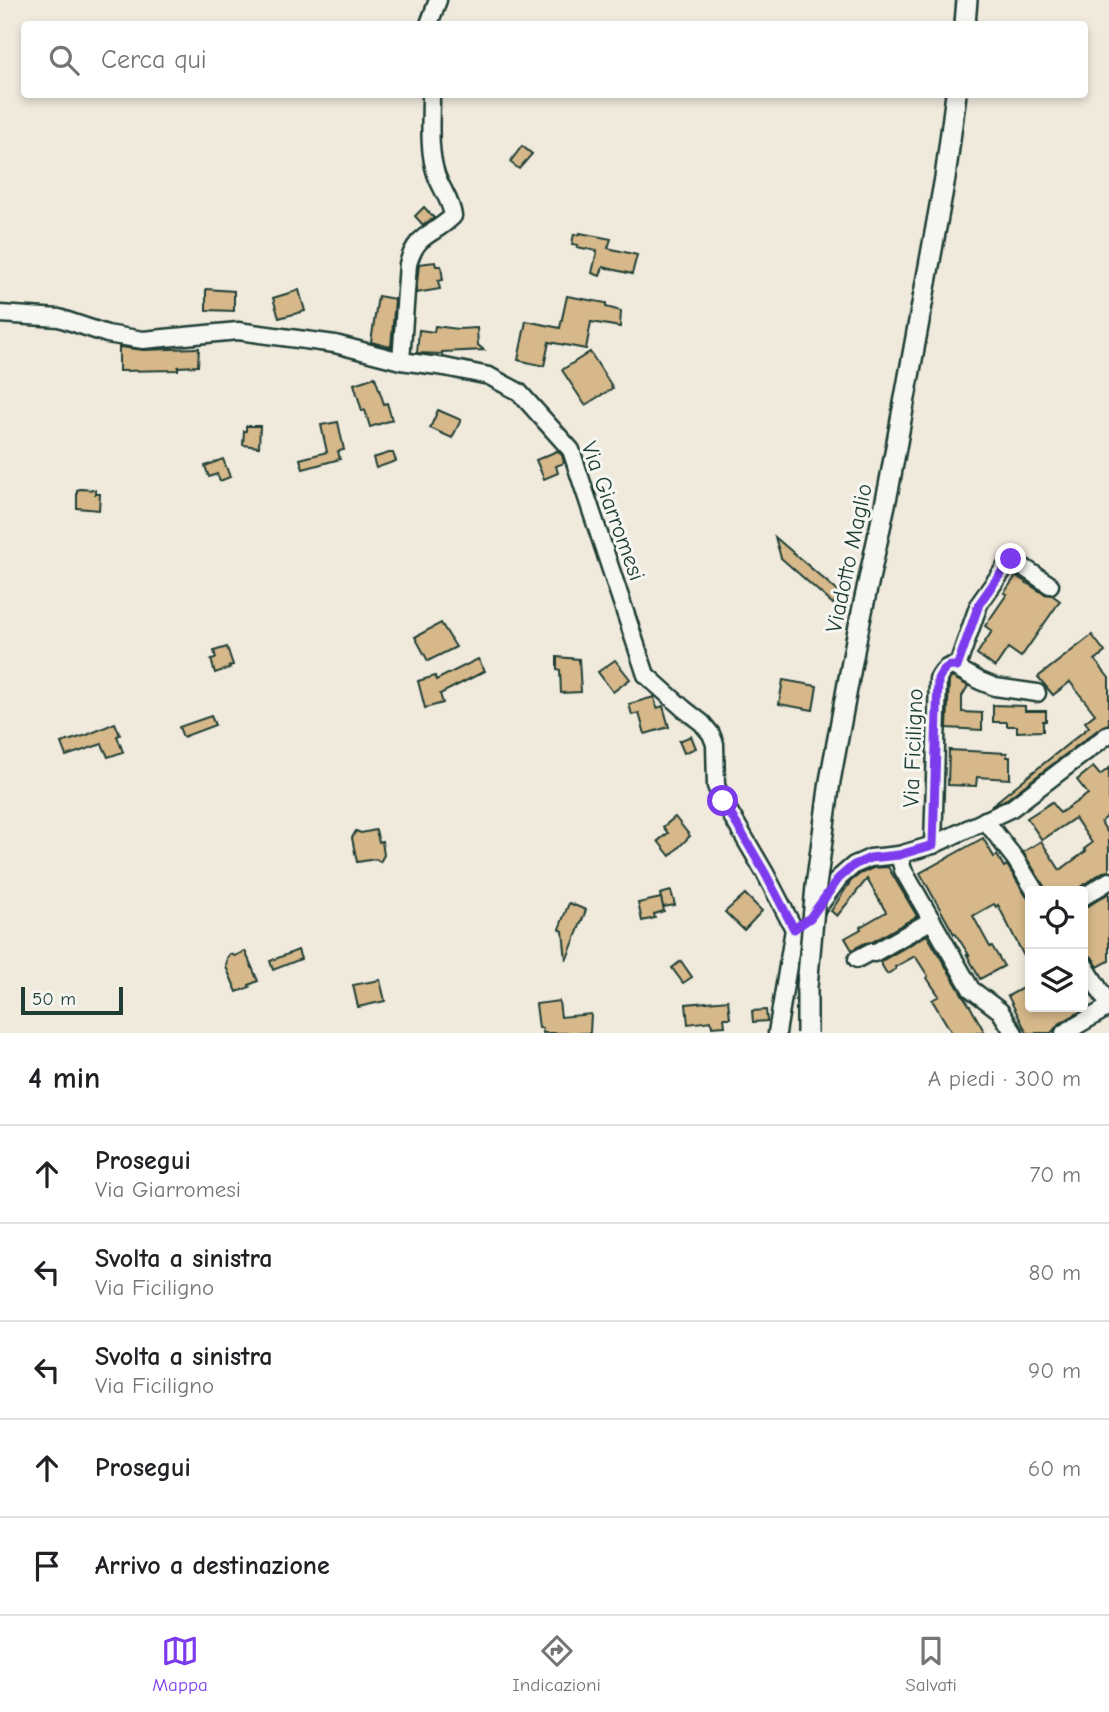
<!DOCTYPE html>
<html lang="it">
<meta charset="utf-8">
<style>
body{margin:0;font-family:"Comic Neue",sans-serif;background:#f2f2f2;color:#202124}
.controls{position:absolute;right:21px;bottom:21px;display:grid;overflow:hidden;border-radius:7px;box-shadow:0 4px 10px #0003}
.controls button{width:63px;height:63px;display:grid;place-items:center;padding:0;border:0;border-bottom:2px solid #e0e0e0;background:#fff;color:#202124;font:35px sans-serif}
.scale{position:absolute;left:21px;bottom:18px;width:102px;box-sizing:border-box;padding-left:7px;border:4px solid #1f3d34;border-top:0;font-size:19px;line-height:24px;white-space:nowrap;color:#1f3d34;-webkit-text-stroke:5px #f6f6f2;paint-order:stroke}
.stop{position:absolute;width:21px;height:21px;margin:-16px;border:5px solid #7c3aed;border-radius:50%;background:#fff}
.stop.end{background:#7c3aed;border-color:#fff;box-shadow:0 2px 7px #0008}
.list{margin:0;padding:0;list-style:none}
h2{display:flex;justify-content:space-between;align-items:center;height:91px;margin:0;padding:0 28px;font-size:30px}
h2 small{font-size:23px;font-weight:400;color:#757577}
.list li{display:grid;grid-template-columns:46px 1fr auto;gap:21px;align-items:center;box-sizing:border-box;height:98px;padding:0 28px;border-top:2px solid #e0e0e0}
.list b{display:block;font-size:26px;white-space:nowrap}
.list p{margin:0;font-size:23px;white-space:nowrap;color:#757577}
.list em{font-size:23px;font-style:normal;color:#757577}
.icon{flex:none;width:38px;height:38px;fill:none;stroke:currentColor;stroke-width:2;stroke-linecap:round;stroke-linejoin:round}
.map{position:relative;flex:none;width:1109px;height:1033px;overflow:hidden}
.search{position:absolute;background:#fff;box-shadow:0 4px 10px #0003;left:21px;right:21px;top:21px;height:77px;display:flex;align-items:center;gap:18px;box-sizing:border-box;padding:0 24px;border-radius:7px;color:#757577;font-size:26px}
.sheet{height:581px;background:#fff}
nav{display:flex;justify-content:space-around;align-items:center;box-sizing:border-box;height:98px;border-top:2px solid #e0e0e0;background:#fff;font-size:19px;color:#757577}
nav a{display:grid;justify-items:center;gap:4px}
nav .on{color:#7c3aed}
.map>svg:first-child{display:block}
</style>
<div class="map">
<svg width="1109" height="1033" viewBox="0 0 1109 1033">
<rect width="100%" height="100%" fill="#f0eadd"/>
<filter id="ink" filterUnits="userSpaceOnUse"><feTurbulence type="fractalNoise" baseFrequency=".0143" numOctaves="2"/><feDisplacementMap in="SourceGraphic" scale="14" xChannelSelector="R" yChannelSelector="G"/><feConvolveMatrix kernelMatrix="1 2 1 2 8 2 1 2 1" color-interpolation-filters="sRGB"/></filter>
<g filter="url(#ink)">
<g fill="#d6b88a" stroke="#1f3d34" stroke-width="2">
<path d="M522 146 532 154 519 169 510 162Z"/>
<path d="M424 207 434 218 423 225 415 216Z"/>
<path d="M580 233 611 239 608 248 637 255 632 274 603 267 600 276 592 273 597 251 577 247 578 245 572 244 574 234 580 235Z"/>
<path d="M435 262 436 266H441L443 280 438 281 440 289 416 293 419 264Z"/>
<path d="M206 289 234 291V311L206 310Z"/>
<path d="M299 290 305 311 279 318 273 298Z"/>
<path d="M378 296 395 299 391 347 371 342Z"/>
<path d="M567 296 606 303V307L621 311 620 327 591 322 586 349 549 342 544 366 518 360 526 321 560 328Z"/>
<path d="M435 326 458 329 477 328 478 345 484 350 442 352V354L417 353 419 330 434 332Z"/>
<path d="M119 347 144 350 197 348H199L198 366 178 367V370L119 371Z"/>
<path d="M590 352 613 388 585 405 562 370Z"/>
<path d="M375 377 384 404 387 403 392 420 370 427 365 410 362 411 354 384Z"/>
<path d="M438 410 461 420 452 438 430 428Z"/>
<path d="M338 422 344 450 338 451 340 459 303 469 300 459 327 452 321 425Z"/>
<path d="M246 426H260L259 447 243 445 244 431H246Z"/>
<path d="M557 451 562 455 564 463 556 466 558 473 544 479 536 460Z"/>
<path d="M389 453H393L396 461 376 468 373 458Z"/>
<path d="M223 459 230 477 220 481 217 474 209 477 205 466Z"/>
<path d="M80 489 95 490V494H100L99 510 77 508V490Z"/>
<path d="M775 537 841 594 833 604 781 558Z"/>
<path d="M1016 576 1044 594 1052 595 1060 601 1021 657 1008 648 995 667 977 654 992 631 985 626 1007 594 1004 593Z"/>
<path d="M441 623 456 647 428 661 415 637Z"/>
<path d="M1092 635 1105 652 1095 660 1109 678V724L1103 726 1007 799 991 806 1089 727 1085 722 1095 714 1070 682 1053 695 1038 677Z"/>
<path d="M227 647 233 665 229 666 230 668 215 673 211 659 216 658 214 651Z"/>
<path d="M557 657 579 659 581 692 561 693 560 670 557 669Z"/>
<path d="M478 659 485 671 440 694 443 703 425 708 418 681 435 676 436 680Z"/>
<path d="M615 660 630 679 613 692 598 672Z"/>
<path d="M952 677 968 686 962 696V712L982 713V730L947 728 949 681Z"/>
<path d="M783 680 817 686 813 710 779 704Z"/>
<path d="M654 697 657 708 663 706 669 727 645 734 639 713 632 715 629 704Z"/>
<path d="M993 705 1025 706V711H1046V721H1043V731L1017 732V726H1007V722H993Z"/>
<path d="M211 716 215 725 183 737 179 727Z"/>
<path d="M115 723 120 735 117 736 123 752 108 757 102 744 66 756 61 743 87 735Z"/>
<path d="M691 736 696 748 684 753 679 741Z"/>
<path d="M949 750 1007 753V757H1010V779L977 777 976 786 948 785Z"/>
<path d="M1093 767 1100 775 1109 768V815L1101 822 1109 835V871L1103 872 1074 891H1045L1044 886 1023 852 1041 841 1060 870 1086 851 1084 849 1092 843 1075 818 1042 840 1027 818 1052 802 1060 813 1088 794 1077 780Z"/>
<path d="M675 817 690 836 670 856 658 841 668 833 663 827Z"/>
<path d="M376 830 379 842 382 841 384 855 380 862 376 859 357 862 352 838 356 831 361 833Z"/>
<path d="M983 838 994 857 997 855 1004 867 1007 865 1026 896 1030 900V968L998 905 996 907 994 904 973 916 990 947 992 946 1004 966 980 979 967 955H969L955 933 954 934 920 873Z"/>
<path d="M888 867 917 916 872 942 865 943 852 950 845 938 861 929 860 927 886 912 867 879 837 916 831 911 851 881 860 874 873 868Z"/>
<path d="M671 891 675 905 663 907 660 894Z"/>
<path d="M1109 893V961L1098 967 1092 957 1086 953 1083 947V907L1088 906Z"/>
<path d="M745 894 762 911 744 930 725 912Z"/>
<path d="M661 898 664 911 654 914 655 918 642 921 638 903Z"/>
<path d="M569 903 586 910 566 961 563 931 559 929Z"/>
<path d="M927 935 962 994 970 1006 985 1033H952L932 1000 939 996 927 978 928 976 915 956 895 967 896 969 887 974 880 962Z"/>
<path d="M298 950 301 959 273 970 270 961Z"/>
<path d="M245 951 258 981 249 985 250 987 237 992 226 967 227 958 230 954 235 956Z"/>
<path d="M681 961 692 977 683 983 672 968Z"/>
<path d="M380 980 385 1001 358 1007 353 985Z"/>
<path d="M1030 984V1007H1088L1059 1024 1051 1033H1027L1008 996Z"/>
<path d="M728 1000 730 1018H724L725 1026 712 1027 711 1021 688 1024 686 1004Z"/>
<path d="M559 1001 561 1017 591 1014 590 1033H543L542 1028H539L536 1004Z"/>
<path d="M766 1010 767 1021 753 1022 752 1011Z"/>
</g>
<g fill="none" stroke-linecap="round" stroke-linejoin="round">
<defs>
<g id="minor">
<path d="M429 24 438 0"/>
<path d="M0 314 59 318 107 334 143 340 238 331 335 344 401 361 445 367 489 376 519 392 571 450 646 675 684 709 702 723 711 734 715 744 716 786 723 801 765 873 794 929"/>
<path d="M401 361 408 264C417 232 432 237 453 216 451 200 441 189 436 174 428 149 431 121 431 94"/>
<path d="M957 667 979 604 1011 559 1050 585"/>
<path d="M985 820 1016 860 1035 891"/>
<path d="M933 845 938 679C942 672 945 667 953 666L980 681 995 687 1037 693"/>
<path d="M899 855 903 870 971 989 1000 1011 1014 1033"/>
<path d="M1083 897 1109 881"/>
<path d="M813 914 839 878 854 865 870 858 899 855 933 845 1012 808 1109 734"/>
<path d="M857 959 870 952 874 953 932 920"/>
<path d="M777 1033 794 929"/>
<path d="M1064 1033 1107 1008V1002L1083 963"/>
</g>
<path id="major" d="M965 24 967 0"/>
</defs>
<use href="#minor" stroke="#1f3d34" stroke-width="21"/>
<use href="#major" stroke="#1f3d34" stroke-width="24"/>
<use href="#minor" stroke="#f6f6f2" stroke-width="16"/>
<use href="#major" stroke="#f6f6f2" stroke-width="19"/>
<defs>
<path id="major-bridge" d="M807 1033V987L816 886 830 781 857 635 889 486 945 178 956 94"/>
</defs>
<use href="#major-bridge" stroke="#1f3d34" stroke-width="24" stroke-linecap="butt"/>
<use href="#major-bridge" stroke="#f6f6f2" stroke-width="19"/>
</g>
</g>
<g fill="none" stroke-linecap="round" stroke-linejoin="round" filter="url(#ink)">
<path stroke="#7c3aed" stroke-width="9" d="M723 801 765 873 794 929 810 918 839 878 854 865 870 858 899 855 933 845 938 679C942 672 947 663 957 667L979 604 1011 559"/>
</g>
<g text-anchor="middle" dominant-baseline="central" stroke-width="6" stroke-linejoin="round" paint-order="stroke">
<g font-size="23" fill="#1f3d34" stroke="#f6f6f2">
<text transform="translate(613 511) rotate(70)">Via Giarromesi</text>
<text transform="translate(849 558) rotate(-78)">Viadotto Maglio</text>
<text transform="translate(913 748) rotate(-88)">Via Ficiligno</text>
</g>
</g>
</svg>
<div class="controls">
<button><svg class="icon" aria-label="locate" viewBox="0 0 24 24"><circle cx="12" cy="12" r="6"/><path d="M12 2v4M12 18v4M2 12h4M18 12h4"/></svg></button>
<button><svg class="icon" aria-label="layers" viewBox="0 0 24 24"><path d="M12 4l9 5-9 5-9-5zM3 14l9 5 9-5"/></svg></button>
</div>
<div class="scale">50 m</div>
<div class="stop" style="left:723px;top:801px"></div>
<div class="stop end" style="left:1011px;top:559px"></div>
<div class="search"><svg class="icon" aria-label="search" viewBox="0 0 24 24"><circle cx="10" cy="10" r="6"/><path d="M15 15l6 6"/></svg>Cerca qui</div>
</div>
<section class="sheet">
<h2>4 min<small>A piedi · 300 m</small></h2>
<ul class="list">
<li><svg class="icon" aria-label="ahead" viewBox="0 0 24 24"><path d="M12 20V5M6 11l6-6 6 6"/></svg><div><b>Prosegui</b><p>Via Giarromesi</p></div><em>70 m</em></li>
<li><svg class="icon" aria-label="left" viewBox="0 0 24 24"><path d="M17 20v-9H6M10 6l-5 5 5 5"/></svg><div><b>Svolta a sinistra</b><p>Via Ficiligno</p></div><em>80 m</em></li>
<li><svg class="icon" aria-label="left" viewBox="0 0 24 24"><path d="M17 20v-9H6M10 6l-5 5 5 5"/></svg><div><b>Svolta a sinistra</b><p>Via Ficiligno</p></div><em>90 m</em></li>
<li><svg class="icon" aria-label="ahead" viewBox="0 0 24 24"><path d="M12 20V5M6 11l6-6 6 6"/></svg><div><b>Prosegui</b></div><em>60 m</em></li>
<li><svg class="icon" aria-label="arrive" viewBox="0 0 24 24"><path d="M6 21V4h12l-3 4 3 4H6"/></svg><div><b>Arrivo a destinazione</b></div></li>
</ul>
</section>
<nav>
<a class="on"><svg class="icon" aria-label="map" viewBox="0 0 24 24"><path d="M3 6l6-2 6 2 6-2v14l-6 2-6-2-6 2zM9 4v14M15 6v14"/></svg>Mappa</a>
<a><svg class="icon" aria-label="directions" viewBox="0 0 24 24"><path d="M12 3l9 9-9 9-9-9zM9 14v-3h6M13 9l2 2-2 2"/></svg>Indicazioni</a>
<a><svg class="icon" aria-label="saved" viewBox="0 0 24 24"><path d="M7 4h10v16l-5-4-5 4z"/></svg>Salvati</a>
</nav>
